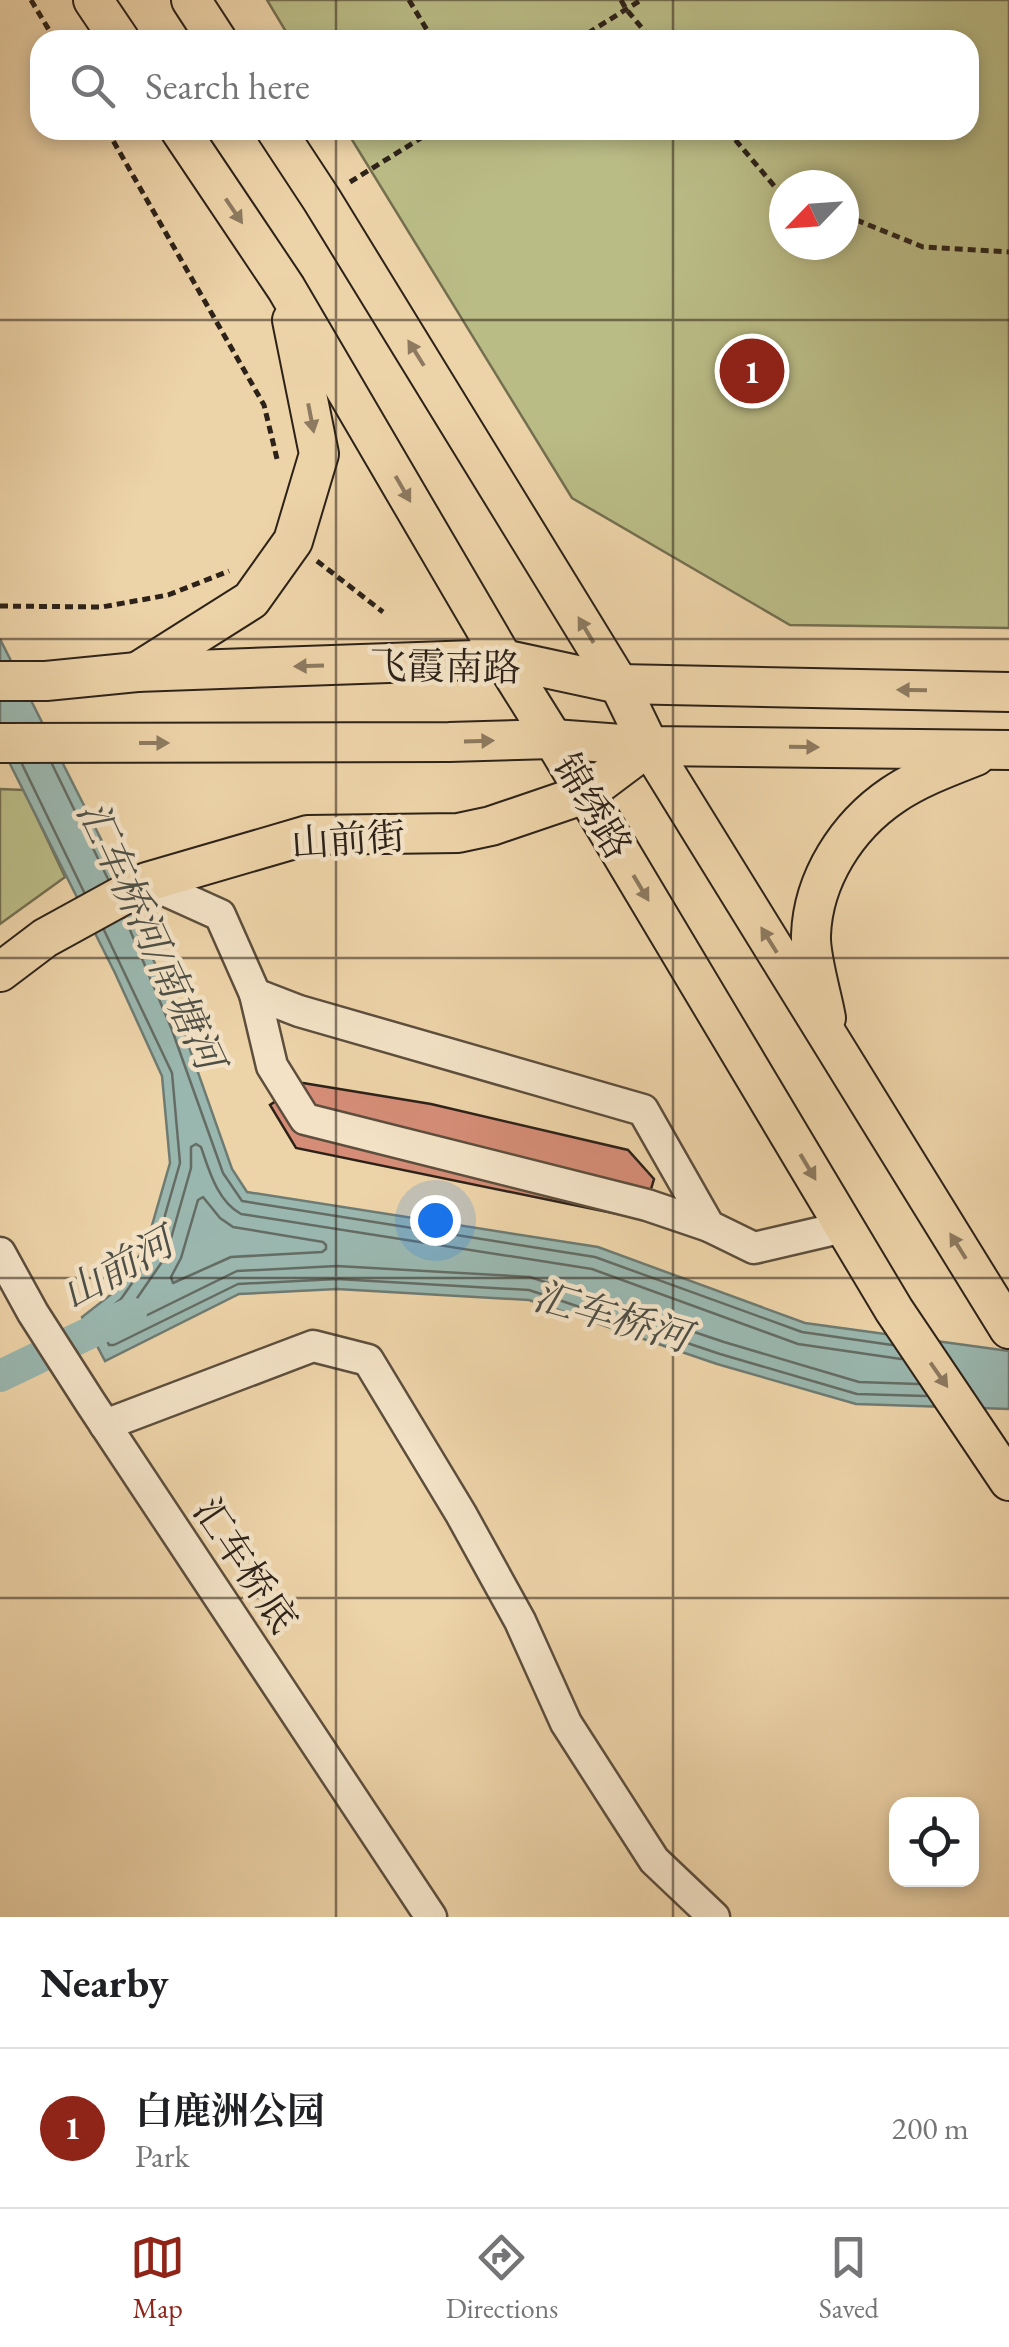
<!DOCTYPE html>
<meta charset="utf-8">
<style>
body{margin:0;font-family:"EB Garamond","Noto Serif SC",serif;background:#f6f6f6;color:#202124}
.controls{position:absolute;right:30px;bottom:30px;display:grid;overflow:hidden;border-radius:20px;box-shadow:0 5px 15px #0003}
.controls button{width:90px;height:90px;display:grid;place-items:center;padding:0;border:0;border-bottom:2px solid #e0e0e0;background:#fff;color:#202124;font:50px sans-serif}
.compass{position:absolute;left:769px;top:170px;width:90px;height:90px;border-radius:50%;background:#fff;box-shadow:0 5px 15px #0003;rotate:245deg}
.you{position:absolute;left:435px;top:1220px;width:35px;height:35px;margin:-25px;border:8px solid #fff;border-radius:50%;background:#1a73e8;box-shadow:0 0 0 15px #1a73e833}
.badge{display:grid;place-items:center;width:65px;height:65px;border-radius:50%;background:#8f2418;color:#fff;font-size:32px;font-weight:700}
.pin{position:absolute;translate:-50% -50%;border:5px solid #fff;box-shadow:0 2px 10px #0006}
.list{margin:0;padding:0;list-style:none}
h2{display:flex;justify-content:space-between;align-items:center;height:130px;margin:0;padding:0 40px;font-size:42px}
h2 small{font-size:32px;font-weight:400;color:#757577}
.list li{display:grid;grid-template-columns:65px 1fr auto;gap:30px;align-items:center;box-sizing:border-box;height:160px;padding:0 40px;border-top:2px solid #e0e0e0}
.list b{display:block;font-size:38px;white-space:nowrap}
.list p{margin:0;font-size:32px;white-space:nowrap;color:#757577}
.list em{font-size:32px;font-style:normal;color:#757577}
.icon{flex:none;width:55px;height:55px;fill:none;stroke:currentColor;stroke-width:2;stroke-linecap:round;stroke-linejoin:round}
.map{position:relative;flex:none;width:1009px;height:1917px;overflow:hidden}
.search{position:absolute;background:#fff;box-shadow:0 5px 15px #0003;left:30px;right:30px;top:30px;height:110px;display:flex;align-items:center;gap:25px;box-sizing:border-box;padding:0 35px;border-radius:30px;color:#757577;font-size:38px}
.sheet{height:290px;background:#fff}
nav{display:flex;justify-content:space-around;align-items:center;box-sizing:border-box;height:140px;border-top:2px solid #e0e0e0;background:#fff;font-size:28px;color:#757577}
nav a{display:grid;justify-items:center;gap:5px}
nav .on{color:#8f2418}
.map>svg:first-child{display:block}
</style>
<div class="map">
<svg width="1009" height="1917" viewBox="0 0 1009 1917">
<rect width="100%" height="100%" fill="#edd3a8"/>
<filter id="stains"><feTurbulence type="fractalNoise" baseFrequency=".002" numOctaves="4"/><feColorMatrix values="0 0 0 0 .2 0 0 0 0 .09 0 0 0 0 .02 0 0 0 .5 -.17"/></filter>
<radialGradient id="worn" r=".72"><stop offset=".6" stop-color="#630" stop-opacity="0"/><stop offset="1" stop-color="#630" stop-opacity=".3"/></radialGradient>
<g fill="#babc86" stroke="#746f50" stroke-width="2.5" fill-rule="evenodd">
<path d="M267 0H1009V628L790 625 572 498 346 130H969V40H291ZM784 185H844V245H784Z"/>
<path d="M0 789 24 790 65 877 0 924Z"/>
</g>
<path fill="#9ab7af" stroke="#6e7b73" stroke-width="2.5" d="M0 639 107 851 182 1027 232 1169 247 1192 598 1247 805 1323 1009 1351V1409L856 1404 717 1364 529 1300 337 1289 239 1294 105 1361 82 1317 113 1293 146 1246 170 1163 162 1076 115 973 0 744Z"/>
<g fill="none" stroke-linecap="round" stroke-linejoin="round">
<g stroke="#646c64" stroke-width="2.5">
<path d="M22 764 84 892"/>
<path d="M52 764 108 879"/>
<path d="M125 918 172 1030 223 1173 242 1201 595 1257 802 1332 892 1345"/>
<path d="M104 930 172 1073 180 1163 155 1250 121 1299 97 1319 109 1345H114L238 1284 337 1279 529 1290 720 1354 857 1394 926 1396"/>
<path d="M203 1197 220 1218 233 1227 323 1242 326 1245V1249L322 1252 231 1257 173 1283 171 1277 181 1258 198 1200Z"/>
<path d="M901 1359 798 1344 592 1269 241 1214C217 1201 209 1170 201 1147L196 1144 191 1147V1168L166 1256 131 1307 115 1323 117 1327 121 1328 237 1271 337 1266 530 1277 724 1342 859 1382 918 1384"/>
</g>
<path stroke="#9ab7af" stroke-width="32" d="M0 1376 131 1313"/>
</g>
<path fill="#d58d77" stroke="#2d2219" stroke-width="2.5" d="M303 1083 431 1104 628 1150 654 1179 642 1219 296 1148 270 1105Z"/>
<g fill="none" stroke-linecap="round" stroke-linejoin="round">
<defs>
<g id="minor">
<path d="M147 882 220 915 255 994 299 1011 643 1110 709 1226 754 1248 844 1227"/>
<path d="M255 994 272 1066 305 1119 647 1205 709 1226"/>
<path d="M0 1253 33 1313 90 1402 431 1917"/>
<path d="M105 1425 313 1346 368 1360 461 1514 520 1621 566 1723 654 1860 714 1917"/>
</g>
<g id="major">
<path d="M93 0 120 40"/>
<path d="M191 0 217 40"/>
<path d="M180 130 286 288 503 659 553 739 894 1310 1009 1481"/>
<path d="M276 130 322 200 619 684 649 746 1009 1329"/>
<path d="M137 672 251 600 293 541 319 454 292 320"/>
<path d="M0 681H46L137 672 503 659 619 684 1009 692"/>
<path d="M0 743 449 742 553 739 649 746 1009 750"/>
<path d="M0 972 45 938 147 882 308 835 458 833 491 826 585 794 649 746"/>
<path d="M826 1018C822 995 810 957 811 935 813 879 847 826 893 795 918 778 948 767 976 756"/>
</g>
</defs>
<use href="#minor" stroke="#5d4e3d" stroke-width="35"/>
<use href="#major" stroke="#2d2219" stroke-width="42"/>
<g stroke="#2d2219" stroke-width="5" stroke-dasharray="8 5" stroke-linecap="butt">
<path d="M31 0 55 40"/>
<path d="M409 0 433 40"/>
<path d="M621 0 626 9 652 40"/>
<path d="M577 40 641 0"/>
<path d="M107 130 264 405 278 463"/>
<path d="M727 130 776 188 784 191"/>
<path d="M350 182 434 130"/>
<path d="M844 215 923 247 1009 252"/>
<path d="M317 561 383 612"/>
<path d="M0 606 102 607 168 595 229 571"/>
</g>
<use href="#minor" stroke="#f3e2c6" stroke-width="30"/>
<use href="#major" stroke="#edd3a8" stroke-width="38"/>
</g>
<defs><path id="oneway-solid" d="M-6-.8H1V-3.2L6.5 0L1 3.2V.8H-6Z" transform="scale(2.5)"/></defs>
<g fill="#8d7a60">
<use href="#oneway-solid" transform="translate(234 211) rotate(56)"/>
<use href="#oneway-solid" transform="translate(416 353) rotate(-122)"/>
<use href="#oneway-solid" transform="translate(311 418) rotate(79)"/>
<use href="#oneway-solid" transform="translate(403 489) rotate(60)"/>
<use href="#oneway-solid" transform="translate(586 630) rotate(-121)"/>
<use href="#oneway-solid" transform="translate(309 666) rotate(178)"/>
<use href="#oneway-solid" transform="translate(912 690) rotate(-179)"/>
<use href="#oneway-solid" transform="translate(479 741) rotate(-2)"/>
<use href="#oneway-solid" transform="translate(154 743)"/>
<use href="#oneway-solid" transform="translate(804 747) rotate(1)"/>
<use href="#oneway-solid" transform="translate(641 888) rotate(59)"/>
<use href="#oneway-solid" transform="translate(769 940) rotate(-122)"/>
<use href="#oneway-solid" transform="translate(808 1167) rotate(59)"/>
<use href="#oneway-solid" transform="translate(958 1246) rotate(-122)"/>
<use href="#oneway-solid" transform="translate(939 1375) rotate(55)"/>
</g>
<path fill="none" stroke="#2d2219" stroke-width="2.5" stroke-opacity="0.55" d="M336 0V40M673 0V40M336 130V1917M673 130V1917M0 320H1009M0 639H1009M0 958H1009M0 1278H1009M0 1598H1009"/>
<g text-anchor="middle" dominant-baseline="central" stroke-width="9" stroke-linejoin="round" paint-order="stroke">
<g font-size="38" fill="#2d2219" stroke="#f3e2c6">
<text transform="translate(445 666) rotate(1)">飞霞南路</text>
<text transform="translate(593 806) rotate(59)">锦绣路</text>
<text transform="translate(348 839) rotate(-4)">山前街</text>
<text transform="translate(246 1565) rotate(56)">汇车桥底</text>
</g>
<g font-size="40" font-style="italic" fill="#4e4f46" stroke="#f3e2c6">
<text transform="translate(151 935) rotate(65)">汇车桥河/南塘河</text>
<text transform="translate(117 1268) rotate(-29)">山前河</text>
<text transform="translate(612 1316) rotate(16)">汇车桥河</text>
</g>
</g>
<rect width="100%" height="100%" filter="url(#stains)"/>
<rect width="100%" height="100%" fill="url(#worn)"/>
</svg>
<div class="controls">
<button><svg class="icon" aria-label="locate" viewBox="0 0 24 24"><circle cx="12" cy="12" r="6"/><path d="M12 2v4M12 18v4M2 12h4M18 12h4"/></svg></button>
</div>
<svg class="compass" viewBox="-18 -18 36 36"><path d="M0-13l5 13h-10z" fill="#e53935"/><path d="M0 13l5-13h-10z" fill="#757577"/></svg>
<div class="you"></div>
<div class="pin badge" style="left:752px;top:371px">1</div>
<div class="search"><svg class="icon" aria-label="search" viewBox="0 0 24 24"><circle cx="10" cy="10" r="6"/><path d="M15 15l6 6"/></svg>Search here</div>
</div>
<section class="sheet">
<h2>Nearby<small></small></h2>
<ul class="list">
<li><span class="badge">1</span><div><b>白鹿洲公园</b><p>Park</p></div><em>200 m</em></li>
</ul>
</section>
<nav>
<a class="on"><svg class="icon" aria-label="map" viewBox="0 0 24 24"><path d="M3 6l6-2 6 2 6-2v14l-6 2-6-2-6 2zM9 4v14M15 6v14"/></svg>Map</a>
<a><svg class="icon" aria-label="directions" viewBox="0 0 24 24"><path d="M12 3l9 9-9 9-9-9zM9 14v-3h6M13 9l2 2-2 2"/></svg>Directions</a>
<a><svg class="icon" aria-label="saved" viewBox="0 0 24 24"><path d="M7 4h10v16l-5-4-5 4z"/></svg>Saved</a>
</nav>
